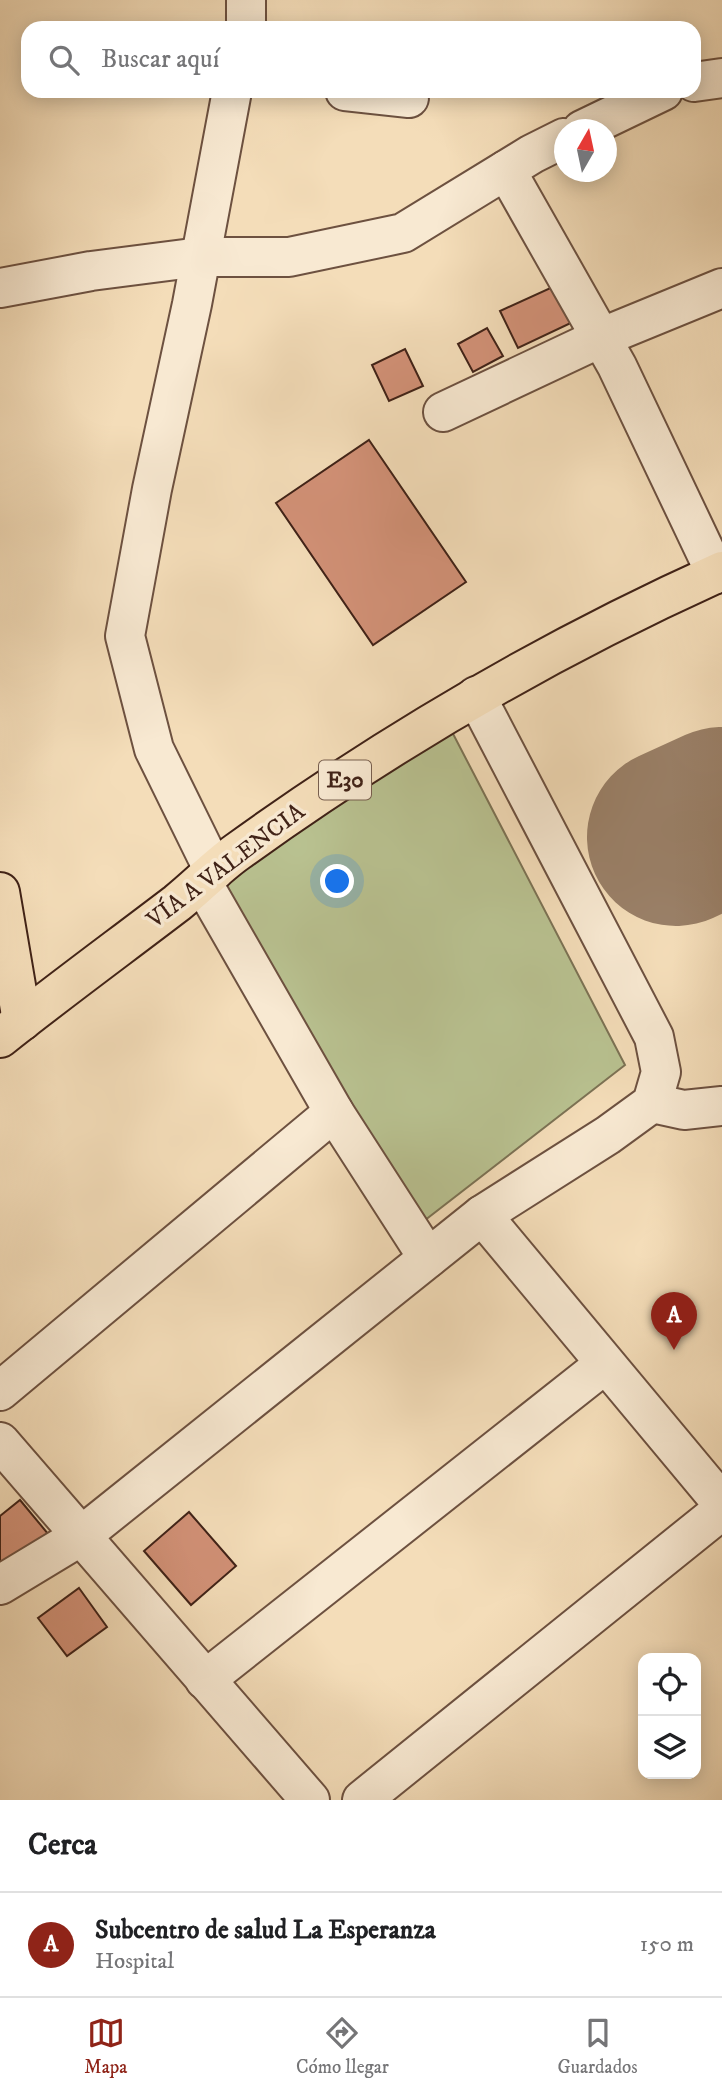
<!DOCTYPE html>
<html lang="es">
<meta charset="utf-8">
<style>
body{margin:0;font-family:"IM FELL DW Pica",serif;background:#f2f2f2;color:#202124}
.controls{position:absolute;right:21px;bottom:21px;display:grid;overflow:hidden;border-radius:14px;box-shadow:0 4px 18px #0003}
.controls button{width:63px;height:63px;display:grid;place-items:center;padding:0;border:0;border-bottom:2px solid #e0e0e0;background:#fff;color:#202124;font:35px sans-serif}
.compass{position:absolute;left:554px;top:119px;width:63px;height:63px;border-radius:50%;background:#fff;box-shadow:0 4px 18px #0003;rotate:9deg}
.you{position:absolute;left:338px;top:882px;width:24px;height:24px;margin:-18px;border:5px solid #fff;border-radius:50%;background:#1a73e8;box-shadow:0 0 0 10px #1a73e833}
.badge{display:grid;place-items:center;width:46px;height:46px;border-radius:50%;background:#8f2418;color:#fff;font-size:23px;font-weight:700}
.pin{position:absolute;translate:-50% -58px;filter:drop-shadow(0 2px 4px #0008)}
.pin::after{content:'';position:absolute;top:37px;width:24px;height:21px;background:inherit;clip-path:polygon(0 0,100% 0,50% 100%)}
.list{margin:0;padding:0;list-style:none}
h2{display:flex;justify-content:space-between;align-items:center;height:91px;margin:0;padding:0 28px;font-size:30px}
h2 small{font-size:23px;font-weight:400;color:#757577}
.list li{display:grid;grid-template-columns:46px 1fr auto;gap:21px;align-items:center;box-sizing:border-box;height:105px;padding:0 28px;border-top:2px solid #e0e0e0}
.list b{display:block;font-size:26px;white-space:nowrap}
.list p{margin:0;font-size:23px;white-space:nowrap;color:#757577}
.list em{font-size:23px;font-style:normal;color:#757577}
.icon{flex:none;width:38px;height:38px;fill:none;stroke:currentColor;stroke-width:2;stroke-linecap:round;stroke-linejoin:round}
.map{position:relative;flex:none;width:722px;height:1800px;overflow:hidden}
.search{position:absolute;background:#fff;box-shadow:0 4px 18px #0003;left:21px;right:21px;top:21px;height:77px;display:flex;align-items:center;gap:18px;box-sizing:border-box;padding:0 24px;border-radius:21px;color:#757577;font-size:26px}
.sheet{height:196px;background:#fff}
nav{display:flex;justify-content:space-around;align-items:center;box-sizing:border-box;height:98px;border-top:2px solid #e0e0e0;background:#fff;font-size:19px;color:#757577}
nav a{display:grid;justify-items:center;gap:4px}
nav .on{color:#8f2418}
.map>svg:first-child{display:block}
</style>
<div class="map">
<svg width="722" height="1800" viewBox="0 0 722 1800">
<rect width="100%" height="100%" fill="#f4ddb9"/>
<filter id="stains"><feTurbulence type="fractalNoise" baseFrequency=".00286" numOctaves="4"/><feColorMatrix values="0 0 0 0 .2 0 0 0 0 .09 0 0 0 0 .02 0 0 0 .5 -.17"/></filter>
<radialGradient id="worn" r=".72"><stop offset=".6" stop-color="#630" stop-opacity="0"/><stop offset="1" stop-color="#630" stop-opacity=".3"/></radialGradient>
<path fill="#b9c291" stroke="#7c7254" stroke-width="2" d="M450 728 625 1065 420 1224 221 881Z"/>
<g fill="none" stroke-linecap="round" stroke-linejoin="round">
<path stroke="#9a8068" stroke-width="178" d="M676 837 722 816"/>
</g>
<g fill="#d29177" stroke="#402217" stroke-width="2">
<path d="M557 285 575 321 518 348 500 311Z"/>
<path d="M487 328 503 356 473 372 458 344Z"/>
<path d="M405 349 423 386 389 401 372 365Z"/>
<path d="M369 440 466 582 373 645 276 503Z"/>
<path d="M20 1500 49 1535 0 1572V1516Z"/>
<path d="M189 1512 236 1566 191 1605 144 1551Z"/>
<path d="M79 1588 107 1627 67 1656 38 1618Z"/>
</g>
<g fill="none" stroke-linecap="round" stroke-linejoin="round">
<defs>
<g id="minor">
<path d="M246 0V28"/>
<path d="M694 82 722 78"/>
<path d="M345 91 409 98"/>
<path d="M582 130 663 91"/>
<path d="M506 170 617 366 716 574"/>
<path d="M0 288 91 271 200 257H289L403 233 532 154 564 138"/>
<path d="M443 412 600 338 722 288"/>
<path d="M214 871 154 749 125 636 152 489 192 304 232 91"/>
<path d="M202 882 334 1112 428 1258"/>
<path d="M652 1103 684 1110 722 1106"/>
<path d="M482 1215 722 1503"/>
<path d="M0 1391 334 1112"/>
<path d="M0 1442 310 1800"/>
<path d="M0 1585 81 1536 482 1215 608 1135 652 1103 661 1072 654 1037 476 696"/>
<path d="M205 1680 605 1364"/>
<path d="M362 1800 722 1510"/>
</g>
<path id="major" d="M0 892 22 1021"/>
<path id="highway" d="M0 1038C58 992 118 948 177 903 197 887 216 867 237 852 388 743 553 647 722 571"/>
</defs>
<use href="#minor" stroke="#6d5140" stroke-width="42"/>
<use href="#major" stroke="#402217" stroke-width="42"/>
<use href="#highway" stroke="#402217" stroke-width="42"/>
<use href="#minor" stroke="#f8e9d2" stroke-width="38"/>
<use href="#major" stroke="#f4ddb9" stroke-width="38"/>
<use href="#highway" stroke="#f4ddb9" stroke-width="38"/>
</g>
<g text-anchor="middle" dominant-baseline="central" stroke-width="7" stroke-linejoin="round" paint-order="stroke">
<rect fill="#f8e9d2" stroke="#775e4f" stroke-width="2" x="319" y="760.5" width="52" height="39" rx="5"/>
<g font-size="23" font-weight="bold" fill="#402217">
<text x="345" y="780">E30</text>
</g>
<g font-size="24" fill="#402217" stroke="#f8e9d2">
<text transform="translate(226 866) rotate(-37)">VÍA A VALENCIA</text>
</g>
</g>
<rect width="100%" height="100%" filter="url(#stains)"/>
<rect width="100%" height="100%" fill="url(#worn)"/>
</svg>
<div class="controls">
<button><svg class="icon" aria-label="locate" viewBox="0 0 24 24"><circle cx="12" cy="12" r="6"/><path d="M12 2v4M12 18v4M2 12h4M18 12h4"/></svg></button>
<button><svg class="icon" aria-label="layers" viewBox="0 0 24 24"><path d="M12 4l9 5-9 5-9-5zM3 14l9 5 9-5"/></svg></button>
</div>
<svg class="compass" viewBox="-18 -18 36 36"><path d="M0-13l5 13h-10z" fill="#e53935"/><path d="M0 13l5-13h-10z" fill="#757577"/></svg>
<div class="you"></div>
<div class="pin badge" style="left:674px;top:1350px">A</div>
<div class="search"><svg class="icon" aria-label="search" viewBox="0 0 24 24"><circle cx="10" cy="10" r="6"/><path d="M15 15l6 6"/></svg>Buscar aquí</div>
</div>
<section class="sheet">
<h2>Cerca<small></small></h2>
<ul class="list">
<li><span class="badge">A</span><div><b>Subcentro de salud La Esperanza</b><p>Hospital</p></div><em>150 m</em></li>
</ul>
</section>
<nav>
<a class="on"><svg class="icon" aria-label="map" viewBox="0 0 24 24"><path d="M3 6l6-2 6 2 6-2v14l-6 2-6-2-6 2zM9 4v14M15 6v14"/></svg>Mapa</a>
<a><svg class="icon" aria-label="directions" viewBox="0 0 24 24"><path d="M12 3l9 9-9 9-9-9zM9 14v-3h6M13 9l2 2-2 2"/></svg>Cómo llegar</a>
<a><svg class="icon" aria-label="saved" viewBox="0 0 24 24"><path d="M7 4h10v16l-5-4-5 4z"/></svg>Guardados</a>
</nav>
